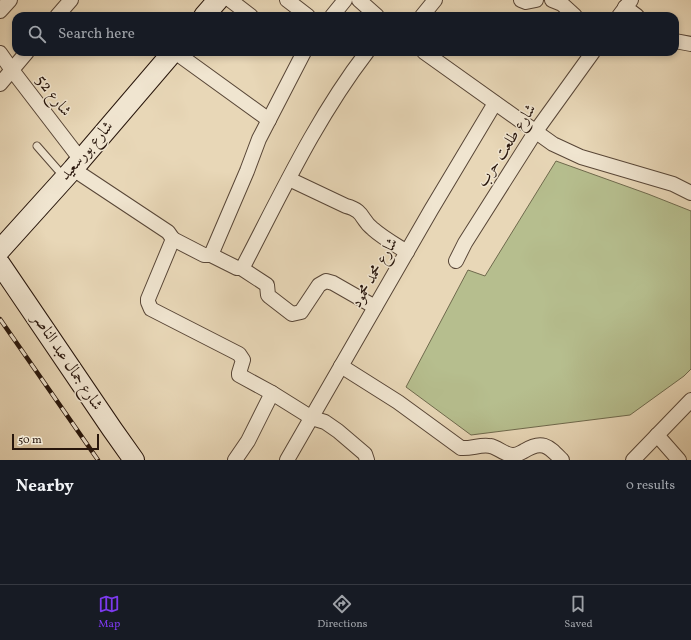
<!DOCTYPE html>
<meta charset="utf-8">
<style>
body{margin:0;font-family:Vollkorn,Amiri,serif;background:#20242c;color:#f1f3f6}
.scale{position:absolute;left:12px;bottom:10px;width:87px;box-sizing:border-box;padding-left:4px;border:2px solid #28160c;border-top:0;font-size:11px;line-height:14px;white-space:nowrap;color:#28160c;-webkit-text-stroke:3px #f0e5d0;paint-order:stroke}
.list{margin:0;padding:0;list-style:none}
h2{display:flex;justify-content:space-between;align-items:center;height:52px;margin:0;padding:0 16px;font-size:17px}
h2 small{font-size:13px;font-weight:400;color:#9ea1a6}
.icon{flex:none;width:22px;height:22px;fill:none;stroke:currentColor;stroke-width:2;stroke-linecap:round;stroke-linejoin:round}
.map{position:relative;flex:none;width:691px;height:460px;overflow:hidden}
.search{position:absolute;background:#171b24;box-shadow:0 2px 6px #0003;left:12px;right:12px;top:12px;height:44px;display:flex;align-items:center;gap:10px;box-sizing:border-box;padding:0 14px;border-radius:12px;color:#9ea1a6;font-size:15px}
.sheet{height:124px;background:#171b24}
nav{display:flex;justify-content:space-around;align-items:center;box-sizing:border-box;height:56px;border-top:1px solid #363941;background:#171b24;font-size:11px;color:#9ea1a6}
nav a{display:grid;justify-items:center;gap:2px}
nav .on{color:#7c3aed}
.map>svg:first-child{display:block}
</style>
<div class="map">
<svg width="691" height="460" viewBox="0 0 691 460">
<rect width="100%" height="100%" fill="#e8d7b7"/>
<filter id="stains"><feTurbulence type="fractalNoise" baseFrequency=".005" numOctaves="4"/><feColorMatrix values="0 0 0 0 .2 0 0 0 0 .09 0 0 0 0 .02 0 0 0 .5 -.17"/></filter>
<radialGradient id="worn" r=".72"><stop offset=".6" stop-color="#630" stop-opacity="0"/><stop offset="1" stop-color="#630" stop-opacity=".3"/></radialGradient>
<path fill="#b6be8e" stroke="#6f6a4d" d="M556 161 648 194 691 211V369L684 376 630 415 471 435 406 387 468 270 485 276Z"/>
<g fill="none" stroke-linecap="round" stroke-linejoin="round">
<defs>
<path id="lane" d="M37 146 65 178"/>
<g id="street">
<path d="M230 0 251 16"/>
<path d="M287 0 308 16"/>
<path d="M359 0 377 16"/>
<path d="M521 0 526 2 536 0"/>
<path d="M552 0 562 4 575 16"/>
<path d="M625 7 637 16"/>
<path d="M0 11 10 0"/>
<path d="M57 16 71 0"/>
<path d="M332 16 345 0"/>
<path d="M422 16 435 0"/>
<path d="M619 16 631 0"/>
<path d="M675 41 691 44"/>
<path d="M175 52 269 120"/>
<path d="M304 52 259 139 247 171 211 255 237 268H241L267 285 268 295 270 297 292 314 301 312 319 285 326 281 333 283 375 307"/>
<path d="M424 52 553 144 581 157 673 184 691 193"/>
<path d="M0 53 12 70 81 160"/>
<path d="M0 84 27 52"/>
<path d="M73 169 168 232 173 239 148 299V302L151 309 239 354 243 360 239 373V375L272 393"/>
<path d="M289 179 346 206C365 211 360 219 373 229 383 238 396 245 407 252"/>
<path d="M173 239 204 255H211"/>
<path d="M456 261 465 243 536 131 593 52"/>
<path d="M241 268 244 265C282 192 317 117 367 52"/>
<path d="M341 366 398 402 461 448C471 449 481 444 490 446 498 447 504 455 513 455 518 455 520 453 524 451 543 439 549 447 562 460"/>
<path d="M657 435 679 460"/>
<path d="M235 460 248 441 272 393 312 418 325 422 338 431 365 454 367 460"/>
<path d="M287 460 431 210 495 103"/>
<path d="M633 460 691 400"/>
</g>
<g id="secondary">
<path d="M204 16 218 0"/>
<path d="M0 250 73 169 173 52"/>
<path d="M0 264 112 429 134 460"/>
</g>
</defs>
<use href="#lane" stroke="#584637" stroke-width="9"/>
<use href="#street" stroke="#584637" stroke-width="16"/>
<use href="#secondary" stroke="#28160c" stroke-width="22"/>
<use href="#lane" stroke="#f0e5d0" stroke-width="7"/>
<use href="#street" stroke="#f0e5d0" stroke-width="14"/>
<use href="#secondary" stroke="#f0e5d0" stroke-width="20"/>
<defs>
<path id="rail" d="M0 319 98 460"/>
</defs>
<use href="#rail" stroke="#28160c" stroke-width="4.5"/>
<use href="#rail" stroke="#f0e5d0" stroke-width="3" stroke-dasharray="9" stroke-linecap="butt"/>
</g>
<g text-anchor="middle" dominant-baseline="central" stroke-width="3" stroke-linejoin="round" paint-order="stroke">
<g font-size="16" fill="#28160c" stroke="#f0e5d0">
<text transform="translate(53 96) rotate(52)">شارع 52</text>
<text transform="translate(507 146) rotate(-57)">شارع طلعت حرب</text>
<text transform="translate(87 151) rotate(-49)">شارع بورسعيد</text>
<text transform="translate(375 273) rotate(-60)">شارع محمد محمود</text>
<text transform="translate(67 362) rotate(56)">شارع جمال عبد الناصر</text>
</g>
</g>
<rect width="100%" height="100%" filter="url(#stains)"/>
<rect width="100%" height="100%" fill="url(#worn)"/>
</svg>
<div class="scale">50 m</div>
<div class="search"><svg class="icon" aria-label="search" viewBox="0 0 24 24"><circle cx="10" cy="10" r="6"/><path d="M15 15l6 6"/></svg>Search here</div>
</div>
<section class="sheet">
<h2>Nearby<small>0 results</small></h2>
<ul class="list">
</ul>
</section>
<nav>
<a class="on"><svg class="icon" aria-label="map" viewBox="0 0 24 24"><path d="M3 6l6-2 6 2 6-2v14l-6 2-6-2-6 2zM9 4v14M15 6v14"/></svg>Map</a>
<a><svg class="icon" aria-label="directions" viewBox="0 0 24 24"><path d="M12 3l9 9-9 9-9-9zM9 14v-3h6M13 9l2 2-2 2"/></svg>Directions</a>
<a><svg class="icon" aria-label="saved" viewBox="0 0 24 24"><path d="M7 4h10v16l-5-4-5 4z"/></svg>Saved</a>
</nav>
